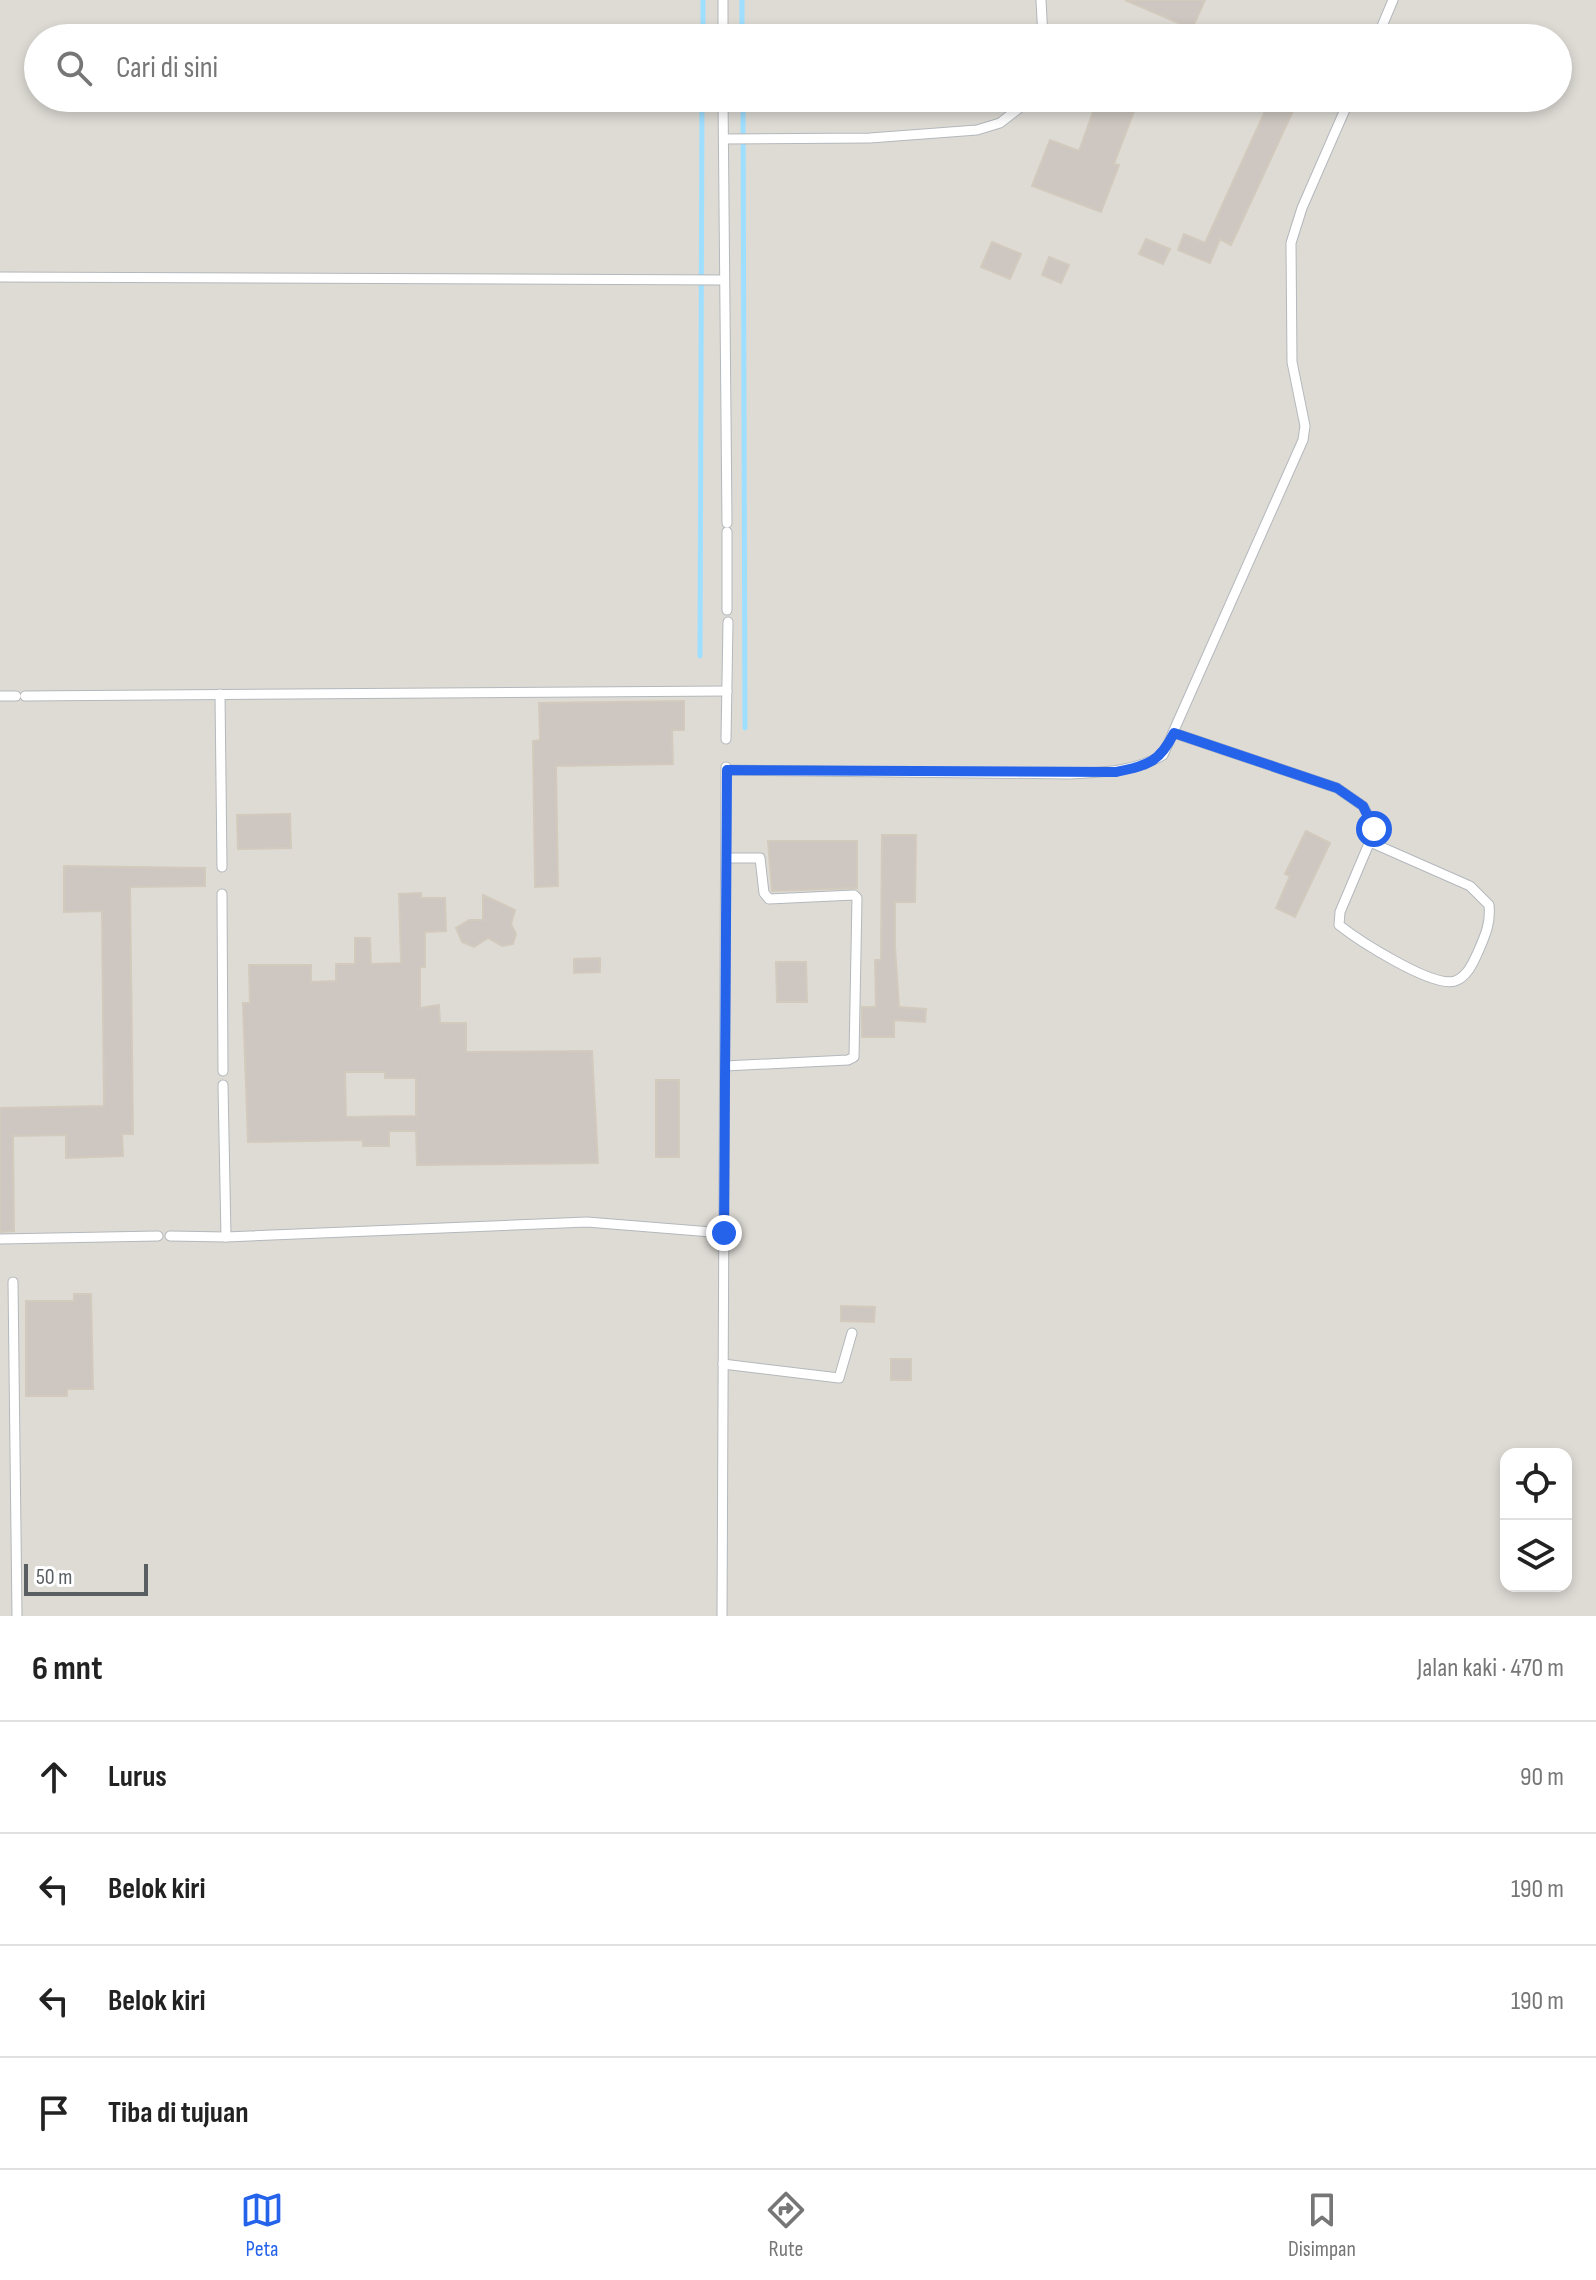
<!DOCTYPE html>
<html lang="id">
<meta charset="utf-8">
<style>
body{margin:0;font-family:"Sofia Sans Condensed",sans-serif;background:#f6f6f6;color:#222}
.controls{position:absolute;right:24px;bottom:24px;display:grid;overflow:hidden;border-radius:16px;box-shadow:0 4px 12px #0003}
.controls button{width:72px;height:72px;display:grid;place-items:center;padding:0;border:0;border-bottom:2px solid #e0e0e0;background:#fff;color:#222;font:40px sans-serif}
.scale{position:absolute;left:24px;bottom:20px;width:124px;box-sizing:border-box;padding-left:8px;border:4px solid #595e63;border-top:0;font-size:22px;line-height:28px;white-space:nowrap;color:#595e63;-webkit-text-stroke:6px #fff;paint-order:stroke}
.stop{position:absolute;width:24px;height:24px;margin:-18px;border:6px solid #2563eb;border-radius:50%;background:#fff}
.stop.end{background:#2563eb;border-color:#fff;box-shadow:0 2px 8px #0008}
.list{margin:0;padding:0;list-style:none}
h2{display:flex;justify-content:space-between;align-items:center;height:104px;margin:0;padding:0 32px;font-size:34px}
h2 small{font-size:26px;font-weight:400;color:#767676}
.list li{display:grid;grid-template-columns:52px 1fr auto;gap:24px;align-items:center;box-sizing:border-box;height:112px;padding:0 32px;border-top:2px solid #e0e0e0}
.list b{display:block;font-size:30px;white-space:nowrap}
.list em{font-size:26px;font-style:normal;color:#767676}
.icon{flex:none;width:44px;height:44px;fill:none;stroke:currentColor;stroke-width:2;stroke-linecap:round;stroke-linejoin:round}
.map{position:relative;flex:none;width:1596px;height:1616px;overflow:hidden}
.search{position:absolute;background:#fff;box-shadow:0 4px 12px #0003;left:24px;right:24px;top:24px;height:88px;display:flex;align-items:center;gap:20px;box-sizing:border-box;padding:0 28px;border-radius:44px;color:#767676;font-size:30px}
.sheet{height:552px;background:#fff}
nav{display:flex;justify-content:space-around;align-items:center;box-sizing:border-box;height:112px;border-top:2px solid #e0e0e0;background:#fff;font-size:22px;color:#767676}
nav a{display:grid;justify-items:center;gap:4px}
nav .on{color:#2563eb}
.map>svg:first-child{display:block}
</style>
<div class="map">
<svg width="1596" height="1616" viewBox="0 0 1596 1616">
<rect width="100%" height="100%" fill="#eee9e0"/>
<path fill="#dedbd5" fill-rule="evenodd" d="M0 0H1596V1616H0ZM38 38H1558V98H38ZM1506 1454H1566V1586H1506Z"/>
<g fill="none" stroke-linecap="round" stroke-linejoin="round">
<g stroke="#9edfff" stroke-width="5">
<path d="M742 0V38"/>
<path d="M703 38V0"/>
<path d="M743 98 745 728"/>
<path d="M700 656 702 98"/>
</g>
</g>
<g fill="#cec7c1" stroke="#d3cabe" stroke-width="2" fill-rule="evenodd">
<path d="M1125 0H1205L1192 29Z"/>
<path d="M1098 98H1139L1114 164 1119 165 1101 212 1032 186 1050 140 1079 151Z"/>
<path d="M1271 98H1299L1231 245 1220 239 1210 263 1178 250 1184 234 1205 243Z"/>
<path d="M1146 239 1170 249 1163 264 1139 254Z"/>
<path d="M992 242 1021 254 1010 279 981 267Z"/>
<path d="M1049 257 1069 265 1061 283 1042 275Z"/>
<path d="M684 701V730H672L673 764 556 766 558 886 535 887 533 741 540 740 539 703Z"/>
<path d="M290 814 291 848 238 849 237 815Z"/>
<path d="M1306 831 1330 843 1295 917 1276 908 1290 876 1285 874Z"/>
<path d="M882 835H916L915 902H895V947L899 1007 926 1009 925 1022 894 1020V1037H862V1007H876L875 960H881Z"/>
<path d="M768 841H857V888L772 891Z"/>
<path d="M64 866 205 868V886L130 887 133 1134H122L123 1156 66 1158V1135L13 1136 14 1231 0 1232V1108L104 1106 102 911 64 912Z"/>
<path d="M421 893V898H445L446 931 425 932V967H420V1008L439 1005 440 1023H466V1052L592 1051 598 1163 417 1165 416 1131H389V1146H363V1140L248 1142 243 1003H250L249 965H311V982L336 981V964H355V938H370L371 964 401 963 399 894ZM345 1072H385V1078H416V1116L346 1117Z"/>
<path d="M483 895 515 910 511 924 516 934 513 944 502 946 488 938 474 947 462 942 456 928 469 920H483Z"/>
<path d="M600 958V972L574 973V959Z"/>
<path d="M776 962H806L807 1002H777Z"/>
<rect x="656" y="1080" width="23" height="77"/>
<path d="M74 1294H91L93 1389H67V1396H26V1301H74Z"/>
<path d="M841 1306 875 1307 874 1322 841 1321Z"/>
<rect x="891" y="1359" width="20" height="21"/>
</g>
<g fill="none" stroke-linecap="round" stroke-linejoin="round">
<defs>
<g id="service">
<path d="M723 0V38"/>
<path d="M1041 0 1043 38"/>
<path d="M1377 38 1393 0"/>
<path d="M723 98 727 523"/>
<path d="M724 139 870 138 977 130 1000 123 1032 98"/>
<path d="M0 277 724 280"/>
<path d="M727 532V610"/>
<path d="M220 694 222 867"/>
<path d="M0 696H16"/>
<path d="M25 696 727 691"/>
<path d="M1174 733 1337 788 1363 806 1373 824V834L1340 912 1339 925C1358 940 1432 988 1455 981 1467 977 1473 963 1478 952 1485 936 1491 923 1489 905L1470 886 1370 842"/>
<path d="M726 739 728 622"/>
<path d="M727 770 1070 774C1103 772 1133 772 1163 755L1303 440 1305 426 1292 362 1291 243 1302 208 1350 98"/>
<path d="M222 894 223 1071"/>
<path d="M725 1066 848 1060 854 1057 857 898 854 895 769 899 764 893 760 858H726"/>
<path d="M170 1236 226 1237 223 1085"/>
<path d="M226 1237 587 1222 724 1233"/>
<path d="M0 1239 158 1236"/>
<path d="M13 1282 17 1616"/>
<path d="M723 1364 839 1378 852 1333"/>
<path d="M722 1616 726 767"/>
</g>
</defs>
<use href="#service" stroke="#b3b8bc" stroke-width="11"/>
<use href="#service" stroke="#fff" stroke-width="9"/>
</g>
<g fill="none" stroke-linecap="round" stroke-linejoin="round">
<path stroke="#2563eb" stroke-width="10" d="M724 1233 727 770 1116 772C1148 765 1159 763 1174 733L1337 788 1363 806 1374 829"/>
</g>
</svg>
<div class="controls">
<button><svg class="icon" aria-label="locate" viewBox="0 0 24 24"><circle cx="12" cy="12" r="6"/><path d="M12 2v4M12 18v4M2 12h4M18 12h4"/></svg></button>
<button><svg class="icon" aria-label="layers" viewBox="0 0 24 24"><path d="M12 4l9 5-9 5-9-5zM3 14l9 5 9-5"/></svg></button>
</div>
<div class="scale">50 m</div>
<div class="stop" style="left:1374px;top:829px"></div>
<div class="stop end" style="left:724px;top:1233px"></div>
<div class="search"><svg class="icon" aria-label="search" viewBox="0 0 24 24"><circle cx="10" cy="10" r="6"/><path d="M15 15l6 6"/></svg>Cari di sini</div>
</div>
<section class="sheet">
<h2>6 mnt<small>Jalan kaki · 470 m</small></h2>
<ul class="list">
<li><svg class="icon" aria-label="ahead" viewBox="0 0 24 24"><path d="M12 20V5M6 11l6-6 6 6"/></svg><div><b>Lurus</b></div><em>90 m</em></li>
<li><svg class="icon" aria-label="left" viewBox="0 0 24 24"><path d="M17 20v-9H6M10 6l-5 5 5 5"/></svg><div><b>Belok kiri</b></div><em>190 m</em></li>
<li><svg class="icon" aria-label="left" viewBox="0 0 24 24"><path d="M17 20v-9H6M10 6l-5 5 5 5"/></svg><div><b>Belok kiri</b></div><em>190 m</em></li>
<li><svg class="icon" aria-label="arrive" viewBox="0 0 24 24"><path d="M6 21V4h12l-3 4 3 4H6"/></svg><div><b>Tiba di tujuan</b></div></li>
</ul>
</section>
<nav>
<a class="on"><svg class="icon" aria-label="map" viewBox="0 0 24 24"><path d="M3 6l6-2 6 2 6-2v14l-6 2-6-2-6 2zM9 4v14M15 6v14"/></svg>Peta</a>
<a><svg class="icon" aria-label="directions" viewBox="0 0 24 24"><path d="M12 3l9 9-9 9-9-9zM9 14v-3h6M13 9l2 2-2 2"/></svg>Rute</a>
<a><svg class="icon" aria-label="saved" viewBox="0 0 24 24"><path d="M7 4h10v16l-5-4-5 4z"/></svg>Disimpan</a>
</nav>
